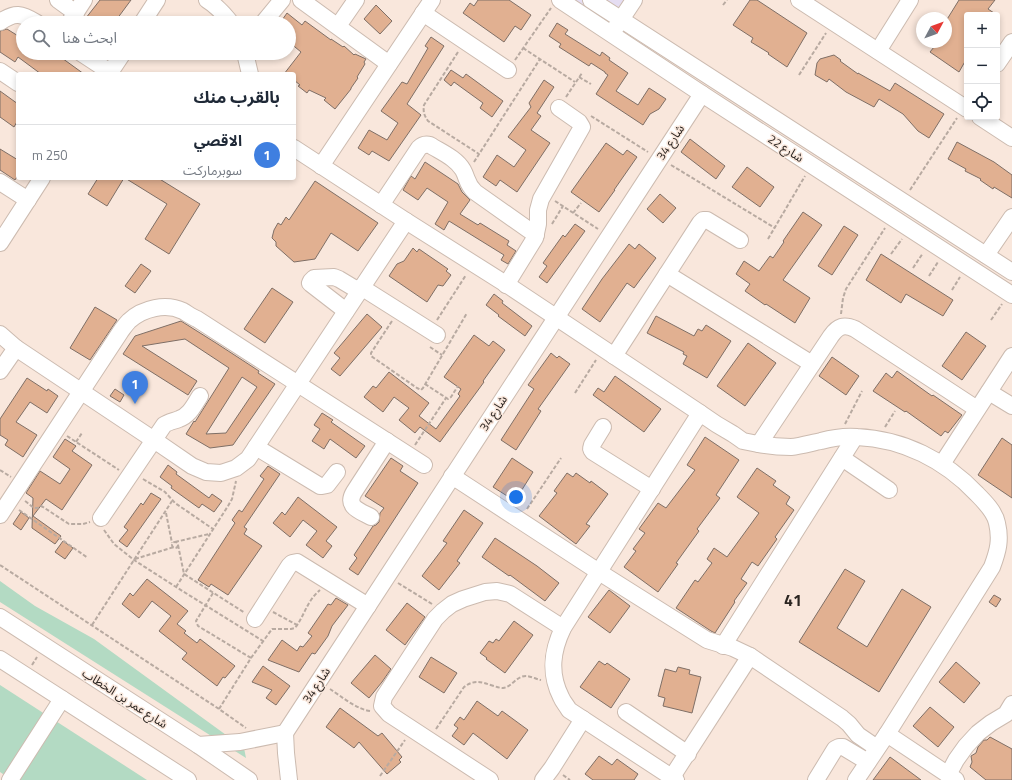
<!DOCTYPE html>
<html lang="ar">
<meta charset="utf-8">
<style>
body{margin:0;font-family:"Titillium Web","Noto Sans Arabic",sans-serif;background:#f2f2f3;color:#1f2937;direction:rtl}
.controls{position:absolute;right:12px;top:12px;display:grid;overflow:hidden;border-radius:4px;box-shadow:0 2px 6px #0003}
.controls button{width:36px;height:36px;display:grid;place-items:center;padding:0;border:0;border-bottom:1px solid #e0e1e3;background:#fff;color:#1f2937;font:20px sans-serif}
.compass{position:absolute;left:916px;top:12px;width:36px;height:36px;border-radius:50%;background:#fff;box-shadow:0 2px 6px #0003;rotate:49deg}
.you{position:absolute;left:516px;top:497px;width:14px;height:14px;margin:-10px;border:3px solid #fff;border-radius:50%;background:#1a73e8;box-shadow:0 0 0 6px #1a73e833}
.badge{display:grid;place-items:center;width:26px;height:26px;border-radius:50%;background:#902488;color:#fff;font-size:13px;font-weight:700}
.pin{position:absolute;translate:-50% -33px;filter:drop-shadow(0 1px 2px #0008)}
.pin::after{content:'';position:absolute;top:21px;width:14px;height:12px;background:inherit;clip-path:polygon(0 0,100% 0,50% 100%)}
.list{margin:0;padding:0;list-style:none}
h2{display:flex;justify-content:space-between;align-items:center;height:52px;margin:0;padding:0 16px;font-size:17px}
h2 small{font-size:13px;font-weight:400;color:#747a83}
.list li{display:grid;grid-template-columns:26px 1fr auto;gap:12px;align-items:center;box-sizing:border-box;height:56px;padding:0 16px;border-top:1px solid #e0e1e3}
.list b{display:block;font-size:15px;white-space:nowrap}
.list p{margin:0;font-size:13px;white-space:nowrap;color:#747a83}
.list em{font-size:13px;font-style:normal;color:#747a83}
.icon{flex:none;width:22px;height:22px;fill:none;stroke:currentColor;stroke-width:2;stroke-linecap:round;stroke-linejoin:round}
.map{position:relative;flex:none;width:1012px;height:780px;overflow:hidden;direction:ltr}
.search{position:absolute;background:#fff;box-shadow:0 2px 6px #0003;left:16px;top:16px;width:280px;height:44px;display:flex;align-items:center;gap:10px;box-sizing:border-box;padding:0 14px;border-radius:22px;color:#747a83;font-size:15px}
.panel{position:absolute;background:#fff;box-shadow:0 2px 6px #0003;left:16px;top:72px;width:280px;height:108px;border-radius:4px;direction:rtl}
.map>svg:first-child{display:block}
</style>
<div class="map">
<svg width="1012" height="780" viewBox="0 0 1012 780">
<rect width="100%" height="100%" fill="#f9e7dc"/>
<path fill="#e5ddf2" d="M574 0H624L609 22Z"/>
<g fill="#b3dac3">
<path d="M0 581 35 606 94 639 244 748 246 758 0 602Z"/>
<path d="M0 685 147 780H12L0 772Z"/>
</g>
<g fill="#e1b091" stroke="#7f6f66" fill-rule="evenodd">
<path d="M100 0H131L114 23H82Z"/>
<path d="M478 0H509L531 15 521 30 515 26 504 42 463 13 470 3 474 6Z"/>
<path d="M750 0H757L807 33 787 67 768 54 769 53 751 42 753 38 733 25Z"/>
<path d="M959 0H995L988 9 997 15H967V58L959 72 930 52 938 42H946V21Z"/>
<path d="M376 5 392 21 380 34 364 19Z"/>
<path d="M287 13 302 25 305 21 331 40V39L343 47 344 46 354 55 355 54 366 59 364 62 365 64 357 77 358 78 351 88V89L335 109 324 100 326 98 309 90 307 93 298 86 300 85 294 80V74H284L301 52 289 42V23H280Z"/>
<path d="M557 23 568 30 565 34 600 56 602 52 610 58 609 60 628 73 616 91 638 105 649 88 666 99 659 109 650 114 643 125 596 94 608 75 605 73V72L591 63 589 66 559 47 561 44 549 36Z"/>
<path d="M7 29 23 39V53H55L84 74H41L18 57 15 62 0 52V31Z"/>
<path d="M431 37 444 46 407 104 421 115 389 161 372 151 369 155 358 148 369 130 387 140 398 123 381 111 402 82 407 84 428 48 425 46Z"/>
<path d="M834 55 841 60 840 61 858 74V73L890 91 895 83 944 114 929 138 918 131 903 114 879 99 874 107 846 92 829 79 827 82 815 75 817 63 820 59Z"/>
<path d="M451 70 463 78 466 74 503 101 492 117 480 108 483 103 454 82 451 86 444 80Z"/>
<path d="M544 80 554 87 537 113 541 116 531 130 550 143 517 192 500 180 496 186 483 177 497 155 514 167 526 150 508 137 531 107 529 103Z"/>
<path d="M0 91 18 104V120L14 127 0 117Z"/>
<path d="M690 139 725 166 716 179 681 152Z"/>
<path d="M957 142 994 162 1012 175V198L994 187 993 189 980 180 981 179 965 171 966 169 948 159Z"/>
<path d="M606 143 623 155 627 150 637 157 614 190H615L599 212 571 192Z"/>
<path d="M0 149 18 160V175L15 180 0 170Z"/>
<path d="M425 162 458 184 462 192 470 200 460 214 478 225 480 223 509 241 507 245 516 251 508 264 501 260 504 255 449 221 444 230 435 224 448 202 427 188 418 200 403 190 411 176 415 179Z"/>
<path d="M747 167 774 187 760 207 732 187Z"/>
<path d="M98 178H124L107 206 88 194Z"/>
<path d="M125 178H158L200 204 169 254 145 239 167 204Z"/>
<path d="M315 181 378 223 358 251 331 233 315 259 294 262 276 246V242L272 238 274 230 278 223 281 225 286 217 289 220Z"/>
<path d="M660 194 676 208 663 223 647 209Z"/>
<path d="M803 212 822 225 783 280 810 298 795 323 766 304 765 305 745 291 750 284 736 274 744 261 759 271 770 256 773 258 784 242 783 241Z"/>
<path d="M575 224 585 231 547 283 539 277 547 266 543 263 563 235 565 237Z"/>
<path d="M844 226 858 235 832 275 818 266Z"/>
<path d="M629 244 635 249 639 244 656 258 634 288 627 283 600 322 582 309 602 279Z"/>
<path d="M413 248 417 252 419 249 448 269 446 271 451 275 443 286 438 285 427 302 389 276 397 264 404 261Z"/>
<path d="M881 254 953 300 943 316 906 294 901 303 866 280Z"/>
<path d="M141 264 151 271 135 293 125 286Z"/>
<path d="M272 288 293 302 265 343 244 329Z"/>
<path d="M494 294 503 301 502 303 532 326 525 336 498 316 499 315 486 305Z"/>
<path d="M95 307 117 320 90 360 70 348Z"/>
<path d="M367 314 382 327 340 376 331 369 340 358 334 353Z"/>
<path d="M656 316 694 336 698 329 702 331 706 325 731 341 707 378 683 364 687 356 683 354 684 352 647 333Z"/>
<path d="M181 321 216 343 259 371 258 373 275 384 233 445 210 448 186 434 194 421 195 422 229 368 185 339 142 346 197 381 188 395 123 354 135 336ZM242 377 257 387 226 433 206 434Z"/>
<path d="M966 332 986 346 962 380 942 366Z"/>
<path d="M474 335 489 346 493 341 505 350 483 381 484 382 440 442 420 427 415 433 399 420 409 408 394 397 383 412 364 397 373 386 376 388 389 372 429 403 419 416 436 429 460 396 458 394 461 389 444 377Z"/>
<path d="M748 343 776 363 745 406 717 386Z"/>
<path d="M551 353 557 358 559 356 570 364 538 409 541 411 516 450 501 440 534 389 528 385Z"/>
<path d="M832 357 859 376 846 395 819 376Z"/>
<path d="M897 371 932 396 933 395 962 415 948 433 945 431 941 436 906 411 905 412 873 391 886 373 892 378Z"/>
<path d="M615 376 661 409 644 432 593 395 598 388 604 392Z"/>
<path d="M27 378 47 391 48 389 58 396 47 413 30 402 16 422 37 435 23 457 5 445 8 440 0 435V419Z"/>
<path d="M115 389 124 395 120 402 110 396Z"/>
<path d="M322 413 333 420 331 422 365 446 356 458 330 439 324 449 312 441 320 429 314 425Z"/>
<path d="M705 437 739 460 716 495 720 498 697 529 699 531 676 563 678 564 658 592 624 567 636 551 633 549 645 533 639 529 658 503 666 508 695 470 687 465Z"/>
<path d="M1002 438 1012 445V498L978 475Z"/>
<path d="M65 439 76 446 72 451 92 465 62 510 46 499 33 516 61 536 55 544 32 528 33 498 26 493 40 471 60 484 70 469 53 457Z"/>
<path d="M391 458 403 466 400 471 418 483 358 575 349 569 357 558 354 555 373 526 376 525 379 522 380 513 384 508 365 496Z"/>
<path d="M512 458 533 472 515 501 493 487Z"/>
<path d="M168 465 177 472 176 474 209 498 212 494 222 501 214 512 202 504 199 508 171 488 172 486 160 477Z"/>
<path d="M268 466 280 474 244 527 247 529 244 534 262 546 228 595 211 584 209 587 198 580 235 523 232 520 239 510 242 512 264 479 260 476Z"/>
<path d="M757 468 776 481 773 485 790 497 786 504 794 510 775 537 777 539 758 566 752 562 741 579 747 583 734 601 735 602 715 633 711 631 676 608 695 580 698 582 712 563 707 559 714 548 727 557 759 513 737 497Z"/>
<path d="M567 473 573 477 576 473 590 483 591 481 608 494 586 524 590 526 576 544 539 516 557 493 554 491Z"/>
<path d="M151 493 161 499 127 547 119 541 128 530 124 527 141 503 143 505Z"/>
<path d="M298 497 337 527 326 541 332 546 323 558 306 545 317 531 303 520 290 537 273 523 282 512 285 515Z"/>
<path d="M464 510 483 523 457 561 460 563 439 590 422 576 447 543 443 541Z"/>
<path d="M21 512 29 518 21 530 13 524Z"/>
<path d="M495 538 537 566 559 583 545 601 510 575 509 576 482 557Z"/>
<path d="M63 541 73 548 65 559 55 552Z"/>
<path d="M845 569 865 581 837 628 867 647 902 589 931 607 879 692 799 642Z"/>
<path d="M147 579 188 611 177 624 186 631 184 633 197 643 200 639 235 666 225 678 223 677 217 686 182 659 187 653 159 631 171 616 152 601 139 618 122 604 130 593 133 596Z"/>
<path d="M609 590 630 606 610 633 588 617Z"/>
<path d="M994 595 1001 599 996 607 989 602Z"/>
<path d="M336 598 348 605 332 626 328 636 315 654 312 653 299 672 268 660 282 640 297 651 300 646 303 647 312 636 308 633 328 604 331 605Z"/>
<path d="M407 603 425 617 405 645 386 630Z"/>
<path d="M514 621 533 635 505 673 486 659 487 658 480 653 489 641 493 643 496 639 499 641Z"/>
<path d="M375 655 391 669 382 682 369 698 351 683Z"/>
<path d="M431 657 457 673 444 693 419 677Z"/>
<path d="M599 661 605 665 607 663 630 679 611 708 580 687Z"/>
<path d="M956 662 980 683 964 703 939 682Z"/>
<path d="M263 666 290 686 276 705 266 698 272 690 252 682Z"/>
<path d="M678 667 690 670 689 674 701 677 692 713 663 706 665 698 658 696 665 669 676 672Z"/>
<path d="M477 701 498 716 502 711 528 730 507 759 473 733 464 745 452 736 458 728 454 725 460 717 464 720Z"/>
<path d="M930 707 954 727 938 747 913 726Z"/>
<path d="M340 708 378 736 382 733 402 757 399 760 401 762 387 774 359 742 354 748 326 727Z"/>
<path d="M990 737 1012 749V780H986L970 767 972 762 971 756 976 753 978 747 984 740H987Z"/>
<path d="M599 756 612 765 617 759 638 774 634 780H593L585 774Z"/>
<path d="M890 757 921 780H873Z"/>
</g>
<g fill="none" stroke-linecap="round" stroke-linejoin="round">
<defs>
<g id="minor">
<path d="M58 0 76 13"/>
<path d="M207 0C217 6 224 14 231 23"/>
<path d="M301 0 389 64"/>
<path d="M560 0 702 94 1012 295"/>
<path d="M591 0 1012 272"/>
<path d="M799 0 967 109"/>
<path d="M423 13 508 70"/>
<path d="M0 22C15 12 21 13 37 23"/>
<path d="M69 23 84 0"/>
<path d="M142 23 157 0"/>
<path d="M263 23 282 0"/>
<path d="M338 26 356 0"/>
<path d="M616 27 634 0"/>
<path d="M878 51 910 0"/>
<path d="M81 53 110 72"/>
<path d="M245 53 250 74"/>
<path d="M997 64 1012 42"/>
<path d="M0 71 18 83"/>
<path d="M109 74 123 53"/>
<path d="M980 117 1012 138"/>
<path d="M294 148 406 221 512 288 700 413"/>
<path d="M321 166 432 0"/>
<path d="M0 182 28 200"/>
<path d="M381 205 419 148C422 145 426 144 430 145 441 152 456 158 463 170 468 179 466 183 475 192L536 235"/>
<path d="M0 243 42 178"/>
<path d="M986 255 1012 217"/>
<path d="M667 274 812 364"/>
<path d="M506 285 535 238 538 224V210L541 199 582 127 579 122 559 108"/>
<path d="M361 287 437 335"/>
<path d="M346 311 311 284 310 283 311 281 314 278 334 277 339 279 359 291"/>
<path d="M0 334 16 348 154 440 192 466 206 472 221 473 236 468 248 459 406 221"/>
<path d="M614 356 700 223 703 220H707L740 240"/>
<path d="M0 371 16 348"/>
<path d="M989 392 1012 406"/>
<path d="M603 427 592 445 591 449 593 452 652 489"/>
<path d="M759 444 831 336C838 326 844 324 855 329L977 409"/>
<path d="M256 447 320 486H322L327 485 337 472"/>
<path d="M842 458 889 490"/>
<path d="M942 464 1012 356"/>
<path d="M452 476 599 572 707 640 733 648 750 656 842 718 849 724 858 735 877 748"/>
<path d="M0 515 121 331C124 327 126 324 129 321 143 308 166 303 183 311 188 314 192 317 197 319L424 465"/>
<path d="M371 517C360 511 345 507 354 492L387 441"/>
<path d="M101 518 164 425C168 422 174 421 179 419 190 415 194 405 200 396"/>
<path d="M0 617 198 745 249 780"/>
<path d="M255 619 289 566 292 563 297 562 368 606"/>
<path d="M723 646 855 437"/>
<path d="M0 659 188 780"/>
<path d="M626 712 688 754"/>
<path d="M285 733 702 94"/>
<path d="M285 733 286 753 289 780"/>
<path d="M887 734 956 780"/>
<path d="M198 745 240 742 285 733"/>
<path d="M948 775 956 760 966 746 978 733 991 723 1006 714 1012 704"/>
<path d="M10 780 62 699"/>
<path d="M490 780 389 714 382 706 384 697 435 619 443 611 452 604 463 599 485 592 497 591 510 594 563 628"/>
<path d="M543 780 552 768 583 719"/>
<path d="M670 780 750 656"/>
<path d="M676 780 569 710C567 706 563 702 561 697 549 673 552 651 563 628L700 413C711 421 722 428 733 434 736 436 740 439 743 441 748 442 753 443 758 444 769 446 780 447 791 447 801 446 811 443 821 441 832 438 845 436 857 437 903 439 945 460 977 494 984 501 995 512 997 523 1001 540 998 551 992 567L887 734 856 780"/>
<path d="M816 780 835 749 839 747H843L868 762"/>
</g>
</defs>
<use href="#minor" stroke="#ccbbb0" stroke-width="18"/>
<g stroke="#b8aaa1" stroke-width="2" stroke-dasharray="4 2" stroke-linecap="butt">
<path d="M723 5 727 0"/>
<path d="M523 48 575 82"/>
<path d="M458 52 424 105C423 112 424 115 428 121L479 154"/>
<path d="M515 60 551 8"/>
<path d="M799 75 826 33"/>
<path d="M579 77 591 84"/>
<path d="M566 97 582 73"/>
<path d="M591 116 648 152"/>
<path d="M474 162 540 59"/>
<path d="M671 165 775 228"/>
<path d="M910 190 957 118"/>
<path d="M555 201 598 229"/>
<path d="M573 213 581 203"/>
<path d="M552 224 563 206"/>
<path d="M768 239 805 176"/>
<path d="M891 254 902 239"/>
<path d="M913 268 923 253"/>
<path d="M929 276 938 262"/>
<path d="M952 290 960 277"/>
<path d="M841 314 843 298 846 289 885 228"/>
<path d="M437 320 466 275"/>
<path d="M991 320 1002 304"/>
<path d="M392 321 371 353V356L417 388 421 390 423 388 467 313"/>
<path d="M430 347 442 355"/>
<path d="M425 384 448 399 451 397 458 386"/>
<path d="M575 393 596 360"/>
<path d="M845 424 862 391"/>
<path d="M885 427 895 411"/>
<path d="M67 436 119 470"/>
<path d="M76 442 82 433"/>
<path d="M415 445 446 398"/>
<path d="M0 470 11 477"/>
<path d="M143 479 165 492 175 503 213 529"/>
<path d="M25 501C31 505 34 511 41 506L43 507 69 524H83L90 522"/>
<path d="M527 509 561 458"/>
<path d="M19 510 88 558"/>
<path d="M166 513 172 543"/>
<path d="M104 530 114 544 134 560 176 587 263 641"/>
<path d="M175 542 209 534"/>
<circle cx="175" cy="545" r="3"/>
<path d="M178 545 184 574 245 613"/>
<path d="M135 559 174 547"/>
<path d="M0 565 219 709 246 728"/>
<path d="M398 583 432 604"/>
<path d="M176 587 228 506 232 499 236 481"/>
<path d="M213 593 196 621 198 626 251 658"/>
<path d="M273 612 297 625"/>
<path d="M92 625 172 501"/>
<path d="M32 665 37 657"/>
<path d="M330 689C341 696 357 710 371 711"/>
<path d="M219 709 251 658 272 629H291L295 628C305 615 306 602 320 590"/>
<path d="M436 729 464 687C475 679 481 682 494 686 497 687 500 688 503 688 512 687 516 676 526 676 530 676 536 679 541 680"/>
<path d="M563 775 570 780"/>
<path d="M380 776 405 740"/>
</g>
<use href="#minor" stroke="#fff" stroke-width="16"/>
</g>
<g text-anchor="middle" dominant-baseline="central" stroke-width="3" stroke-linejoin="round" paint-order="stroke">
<g font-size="12" fill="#2c2622" stroke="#f9e7dc">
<text transform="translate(670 142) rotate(-56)">شارع 34</text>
<text transform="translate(786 148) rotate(33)">شارع 22</text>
<text transform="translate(493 413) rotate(-57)">شارع 34</text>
<text transform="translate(316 685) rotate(-57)">شارع 34</text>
<text transform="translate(125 698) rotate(33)">شارع عمر بن الخطاب</text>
</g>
<g font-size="16" font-weight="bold" fill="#2c2622" stroke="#f9e7dc">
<text x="793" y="600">41</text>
</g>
</g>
</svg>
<div class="controls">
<button>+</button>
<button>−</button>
<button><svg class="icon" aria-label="locate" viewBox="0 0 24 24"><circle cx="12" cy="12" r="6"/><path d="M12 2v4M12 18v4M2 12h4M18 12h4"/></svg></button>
</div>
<svg class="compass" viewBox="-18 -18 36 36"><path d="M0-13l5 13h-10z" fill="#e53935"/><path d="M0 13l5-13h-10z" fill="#747a83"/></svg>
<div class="you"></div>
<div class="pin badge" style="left:135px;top:404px;background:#3f7fe0">1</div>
<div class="search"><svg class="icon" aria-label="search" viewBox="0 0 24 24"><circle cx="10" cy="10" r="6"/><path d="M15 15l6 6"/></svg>ابحث هنا</div>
<section class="panel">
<h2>بالقرب منك<small></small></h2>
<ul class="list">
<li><span class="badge" style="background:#3f7fe0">1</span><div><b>الاقصي</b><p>سوبرماركت</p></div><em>250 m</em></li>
</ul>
</section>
</div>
